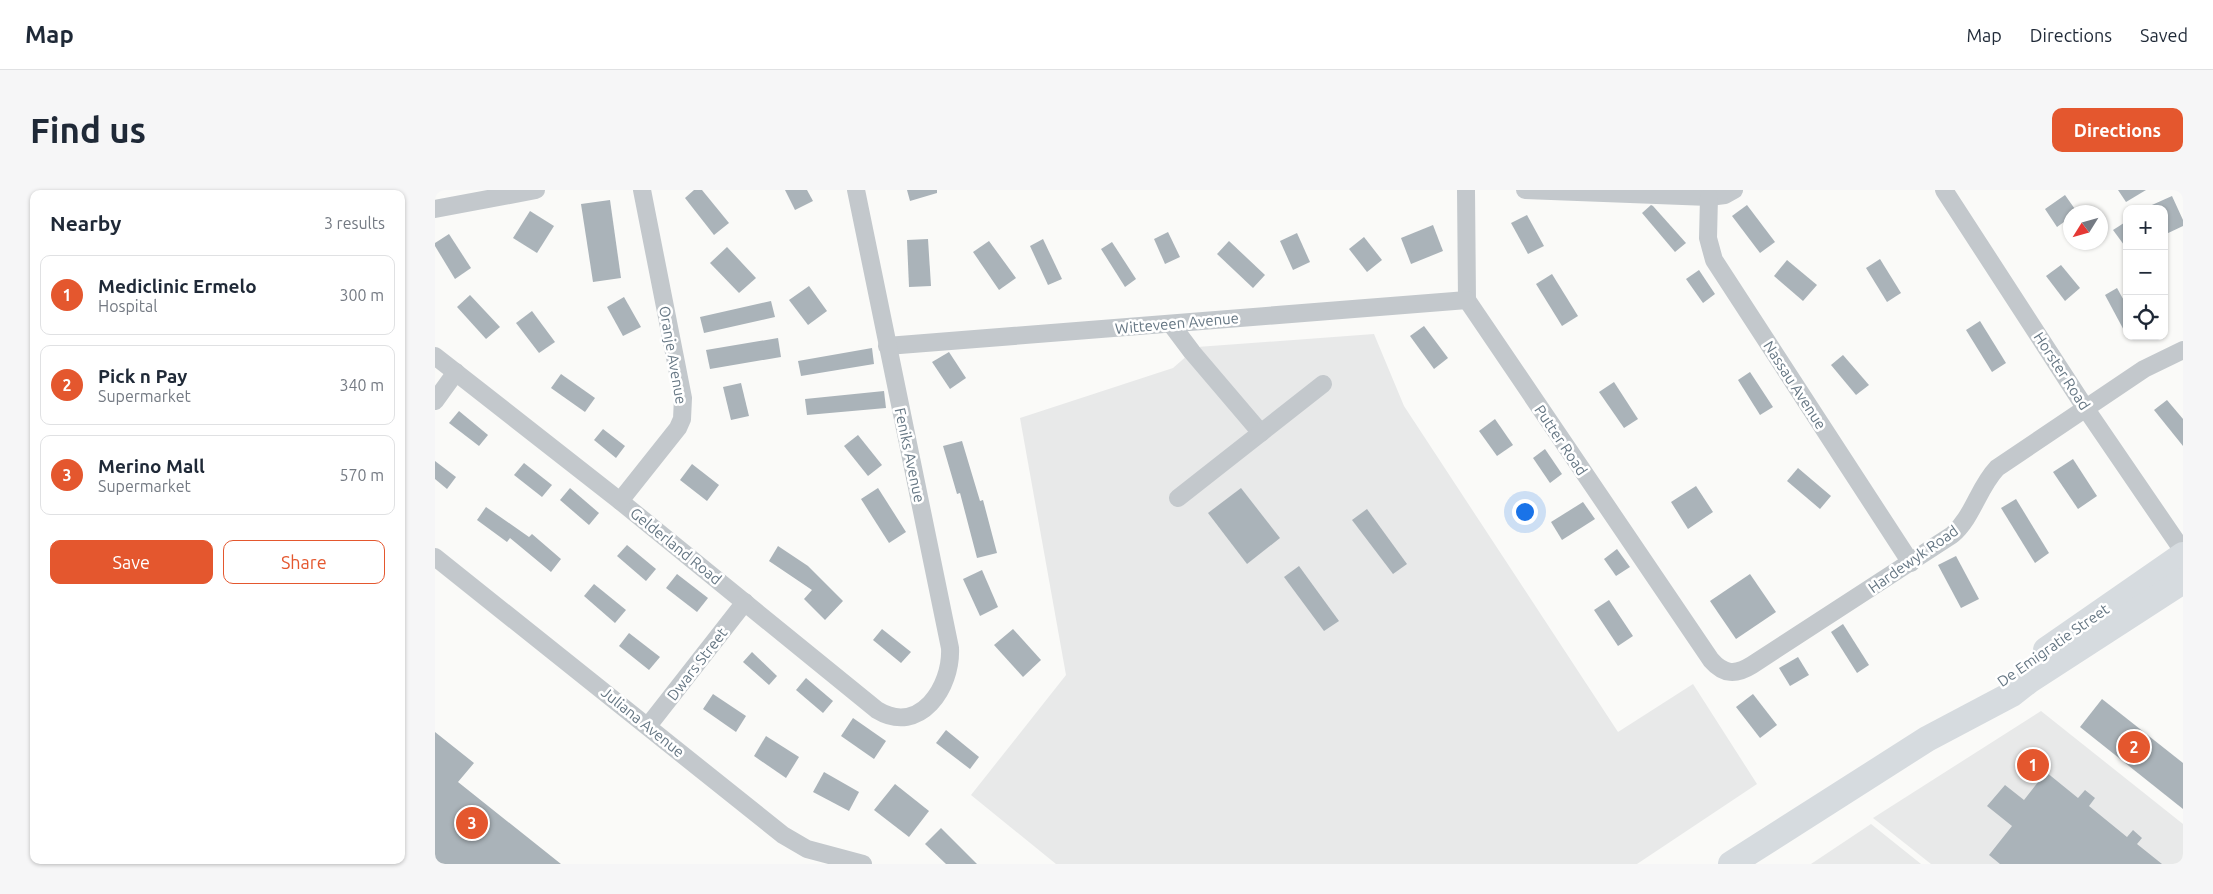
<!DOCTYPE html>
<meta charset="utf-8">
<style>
body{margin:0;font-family:Ubuntu,sans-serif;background:#f6f6f7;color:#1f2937}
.controls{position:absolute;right:15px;top:15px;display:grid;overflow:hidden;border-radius:10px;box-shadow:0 1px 4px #0004}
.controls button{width:45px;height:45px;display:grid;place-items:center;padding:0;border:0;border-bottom:1px solid #e0e1e3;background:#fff;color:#1f2937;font:25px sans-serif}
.compass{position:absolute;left:1628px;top:15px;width:45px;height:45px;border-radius:50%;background:#fff;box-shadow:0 1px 4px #0004;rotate:233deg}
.you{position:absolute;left:1089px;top:321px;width:18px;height:18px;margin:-12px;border:4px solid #fff;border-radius:50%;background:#1a73e8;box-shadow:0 0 0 8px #1a73e833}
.badge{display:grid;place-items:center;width:32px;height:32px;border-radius:50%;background:#e4572e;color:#fff;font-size:16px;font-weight:700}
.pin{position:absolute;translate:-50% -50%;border:2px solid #fff;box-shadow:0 1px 5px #0006}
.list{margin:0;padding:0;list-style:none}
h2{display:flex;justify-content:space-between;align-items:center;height:65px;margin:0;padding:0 20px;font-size:21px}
h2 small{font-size:16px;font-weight:400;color:#747a83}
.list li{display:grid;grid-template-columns:32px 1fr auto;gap:15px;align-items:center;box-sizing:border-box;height:80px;margin:0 10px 10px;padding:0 10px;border:1px solid #e0e1e3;border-radius:10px}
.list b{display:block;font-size:19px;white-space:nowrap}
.list p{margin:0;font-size:16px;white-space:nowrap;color:#747a83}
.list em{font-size:16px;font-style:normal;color:#747a83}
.actions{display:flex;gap:10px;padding:15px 20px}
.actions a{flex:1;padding:11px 0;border:1px solid #e4572e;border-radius:10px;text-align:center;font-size:18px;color:#e4572e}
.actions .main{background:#e4572e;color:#fff}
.icon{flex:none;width:28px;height:28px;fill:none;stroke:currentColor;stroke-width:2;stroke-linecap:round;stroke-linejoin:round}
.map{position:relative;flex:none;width:1748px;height:674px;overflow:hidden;border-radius:10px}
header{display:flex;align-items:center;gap:30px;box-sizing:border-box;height:70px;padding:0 25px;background:#fff;border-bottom:1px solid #e0e1e3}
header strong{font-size:24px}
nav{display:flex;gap:28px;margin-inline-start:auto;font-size:18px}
.intro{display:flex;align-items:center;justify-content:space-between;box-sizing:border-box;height:120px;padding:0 30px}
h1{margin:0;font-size:35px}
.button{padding:12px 22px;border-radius:10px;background:#e4572e;color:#fff;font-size:18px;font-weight:700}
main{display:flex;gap:30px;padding:0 30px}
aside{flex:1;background:#fff;border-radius:10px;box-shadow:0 1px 4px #0004}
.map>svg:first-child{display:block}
</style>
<header>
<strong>Map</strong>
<nav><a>Map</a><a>Directions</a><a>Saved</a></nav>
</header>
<div class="intro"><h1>Find us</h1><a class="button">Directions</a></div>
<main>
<aside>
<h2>Nearby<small>3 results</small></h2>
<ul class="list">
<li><span class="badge">1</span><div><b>Mediclinic Ermelo</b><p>Hospital</p></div><em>300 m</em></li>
<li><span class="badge">2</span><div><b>Pick n Pay</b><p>Supermarket</p></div><em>340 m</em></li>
<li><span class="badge">3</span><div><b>Merino Mall</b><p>Supermarket</p></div><em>570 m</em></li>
</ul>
<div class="actions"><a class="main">Save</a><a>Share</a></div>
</aside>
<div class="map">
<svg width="1748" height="674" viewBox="0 0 1748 674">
<rect width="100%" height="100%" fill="#fafaf8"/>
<g fill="#e8e9e9">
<path d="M939 144 969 216 1183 542 1258 494 1322 594 1202 674H621L536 605 631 485 585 228 738 178 762 157Z"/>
<path d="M1606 521 1748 634V674H1496L1438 628Z"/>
<path d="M1436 634 1486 674H1376Z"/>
</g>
<g fill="#aab3b9">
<path d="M259 0H267L294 33 279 45 250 8Z"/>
<path d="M350 0H372L378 11 360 20Z"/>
<path d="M472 0H502V3L475 11Z"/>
<path d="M1683 0H1711L1691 12Z"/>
<path d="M1630 5 1642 22H1636V27L1622 37 1610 19Z"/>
<path d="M1737 6 1748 30V36L1729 45V19H1708Z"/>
<path d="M175 10 186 88 158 92 146 14Z"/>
<path d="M1216 15 1218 16 1251 53 1240 62 1207 23Z"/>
<path d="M1312 15 1340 52 1325 63 1297 26Z"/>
<path d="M95 21 119 36 102 63 78 48Z"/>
<path d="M1092 25 1109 56 1093 64 1076 33Z"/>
<path d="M1692 31V59L1678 40Z"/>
<path d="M998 35 1008 61 976 74 966 48Z"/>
<path d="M733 42 745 67 730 74 719 49Z"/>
<path d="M862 43 875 72 858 80 845 51Z"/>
<path d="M14 44 36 78 20 89 0 56V53Z"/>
<path d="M929 47 947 70 932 82 914 59Z"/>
<path d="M493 49 496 96 474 97 472 50Z"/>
<path d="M608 49 627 89 613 95 595 56Z"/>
<path d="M554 51 581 88 564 100 538 62Z"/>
<path d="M794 51 830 85 818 98 782 64Z"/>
<path d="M677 52 701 89 690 97 666 59Z"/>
<path d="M292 57 321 88 304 103 275 73Z"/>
<path d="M1445 69 1466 103 1452 112 1431 78Z"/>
<path d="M1352 70 1382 95 1368 111 1339 86Z"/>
<path d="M1626 75 1645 98 1630 111 1611 86Z"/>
<path d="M1264 80 1280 104 1268 113 1251 89Z"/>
<path d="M1117 84 1143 126 1127 136 1101 94Z"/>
<path d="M374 96 392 121 373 135 354 110Z"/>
<path d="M1682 98 1692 116V146L1670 105Z"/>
<path d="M35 105 65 137 51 149 22 117Z"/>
<path d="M189 107 206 137 188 146 172 117Z"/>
<path d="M336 111 340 127 269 143 265 127Z"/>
<path d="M97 121 120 152 104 163 81 133Z"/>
<path d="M1545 131 1571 173 1557 182 1531 140Z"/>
<path d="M989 136 1013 168 999 179 975 146Z"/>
<path d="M343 148 346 167 275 179 271 160Z"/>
<path d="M437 158 439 174 366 186 363 171Z"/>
<path d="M514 162 531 188 515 199 497 172Z"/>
<path d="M1408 165 1434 195 1421 205 1396 175Z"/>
<path d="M1315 182 1338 217 1325 225 1303 190Z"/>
<path d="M126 184 160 208 150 222 116 198Z"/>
<path d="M1179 192 1203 229 1189 238 1164 202Z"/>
<path d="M306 193 314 226 296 230 288 197Z"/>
<path d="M449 201 451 218 372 225 370 209Z"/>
<path d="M1732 210 1748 229V256L1719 220Z"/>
<path d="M24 221 53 245 44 256 14 233Z"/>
<path d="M1060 229 1078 255 1062 266 1044 241Z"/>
<path d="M168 239 190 256 181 268 159 250Z"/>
<path d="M423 245 447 275 433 286 409 256Z"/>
<path d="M527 251 545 311 548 310 562 363 542 368 525 303 522 304 508 256Z"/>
<path d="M1110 259 1127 284 1115 293 1098 268Z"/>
<path d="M1638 269 1662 306 1643 319 1618 282Z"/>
<path d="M0 271 21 287 12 299 0 289Z"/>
<path d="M89 273 117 295 107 307 79 285Z"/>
<path d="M257 274 284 295 272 311 245 290Z"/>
<path d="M1363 278 1396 306 1385 319 1352 291Z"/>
<path d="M1261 296 1278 322 1253 339 1236 312Z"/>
<path d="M135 298 164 323 154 335 125 310Z"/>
<path d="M443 298 471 342 454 353 426 309Z"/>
<path d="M806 298 845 348 812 374 773 323Z"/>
<path d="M1581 309 1614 363 1600 373 1566 318Z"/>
<path d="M1148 312 1160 329 1127 350 1116 332Z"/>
<path d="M51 317 94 347 97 344 126 369 116 382 75 348 72 352 42 330Z"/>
<path d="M932 319 972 374 958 384 917 330Z"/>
<path d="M192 355 221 379 211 391 182 366Z"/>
<path d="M343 356 373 376 408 411 390 430 369 409 377 400 334 371Z"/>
<path d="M1182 359 1195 377 1181 386 1169 369Z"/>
<path d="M1521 366 1544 409 1526 418 1503 375Z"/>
<path d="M864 376 904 431 889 441 849 387Z"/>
<path d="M547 380 563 417 545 426 528 389Z"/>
<path d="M242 384 273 408 262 422 231 398Z"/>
<path d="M1315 384 1341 422 1301 449 1275 411Z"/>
<path d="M159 394 191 420 180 433 149 406Z"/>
<path d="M1174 410 1198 446 1183 456 1159 420Z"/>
<path d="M1408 434 1434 475 1422 483 1396 442Z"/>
<path d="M447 439 476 462 466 473 438 450Z"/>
<path d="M578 439 606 470 588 487 559 455Z"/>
<path d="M194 443 225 467 214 480 184 456Z"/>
<path d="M317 462 342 486 334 495 308 472Z"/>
<path d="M1363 467 1374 485 1355 496 1344 478Z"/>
<path d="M371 488 398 511 388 523 361 500Z"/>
<path d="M278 504 311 526 301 542 268 519Z"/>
<path d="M1318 504 1342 535 1325 548 1301 517Z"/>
<path d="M1667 509 1748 573V619L1645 537Z"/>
<path d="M418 528 451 551 439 569 406 546Z"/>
<path d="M511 540 544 567 535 579 501 553Z"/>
<path d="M0 542 39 573 23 592 126 674H0Z"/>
<path d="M331 546 364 567 351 588 319 566Z"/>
<path d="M389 582 424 602 414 621 378 602Z"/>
<path d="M1611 582 1643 608 1650 600 1660 608 1654 616 1692 647 1698 640 1707 648 1702 654 1727 674H1565L1554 665 1577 636 1552 616 1570 595 1589 610Z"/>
<path d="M460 594 494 621 474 647 439 620Z"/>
<path d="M506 638 542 674H511L490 654Z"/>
</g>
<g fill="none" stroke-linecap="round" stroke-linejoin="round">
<g stroke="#c3c8cc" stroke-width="18">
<path d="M1031 0 1032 110 1276 470C1289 485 1301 485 1317 475L1517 345C1538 327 1543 298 1562 278L1709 179 1748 160"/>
<path d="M1090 0 1274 7 1290 5 1299 0"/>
<path d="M1509 0 1651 219 1748 361"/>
<path d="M1274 7 1273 48 1279 70 1476 373"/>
<path d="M0 19 101 0"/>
<path d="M736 134 757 162 826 243"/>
<path d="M452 156 1032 110"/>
<path d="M0 166 185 311 442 520C485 546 517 497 515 458L421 0"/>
<path d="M0 211 21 182"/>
<path d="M743 308 888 194"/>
<path d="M185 311 243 238 247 229 248 208 207 0"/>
<path d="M0 367 348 645 372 659 428 674"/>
<path d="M213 536 310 412"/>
</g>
<g stroke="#d6dbdf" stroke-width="26">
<path d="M1611 460 1748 365"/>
<path d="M1296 674 1492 549 1577 504 1595 490 1748 391"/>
</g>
</g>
<g text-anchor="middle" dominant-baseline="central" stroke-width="5" stroke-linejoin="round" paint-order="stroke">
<g font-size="15" fill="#657683" stroke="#fff">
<text transform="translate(742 133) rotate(-5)">Witteveen Avenue</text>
<text transform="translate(238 165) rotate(80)">Oranje Avenue</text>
<text transform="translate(1627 181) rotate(57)">Horster Road</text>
<text transform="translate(1360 195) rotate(57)">Nassau Avenue</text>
<text transform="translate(1126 250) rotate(56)">Putter Road</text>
<text transform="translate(475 265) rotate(78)">Feniks Avenue</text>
<text transform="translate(241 356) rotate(39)">Gelderland Road</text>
<text transform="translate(1478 369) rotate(-35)">Hardewyk Road</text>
<text transform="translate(1618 455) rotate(-35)">De Emigratie Street</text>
<text transform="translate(262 474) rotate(-52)">Dwars Street</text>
<text transform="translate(208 532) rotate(39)">Juliana Avenue</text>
</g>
</g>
</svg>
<div class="controls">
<button>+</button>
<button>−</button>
<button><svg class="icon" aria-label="locate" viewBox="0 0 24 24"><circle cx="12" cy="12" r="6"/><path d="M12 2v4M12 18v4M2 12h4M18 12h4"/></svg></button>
</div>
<svg class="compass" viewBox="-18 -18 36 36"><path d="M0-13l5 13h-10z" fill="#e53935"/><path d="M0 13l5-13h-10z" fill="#747a83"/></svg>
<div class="you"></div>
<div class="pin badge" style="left:1598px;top:575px">1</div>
<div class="pin badge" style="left:1699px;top:557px">2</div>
<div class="pin badge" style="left:37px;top:633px">3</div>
</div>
</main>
